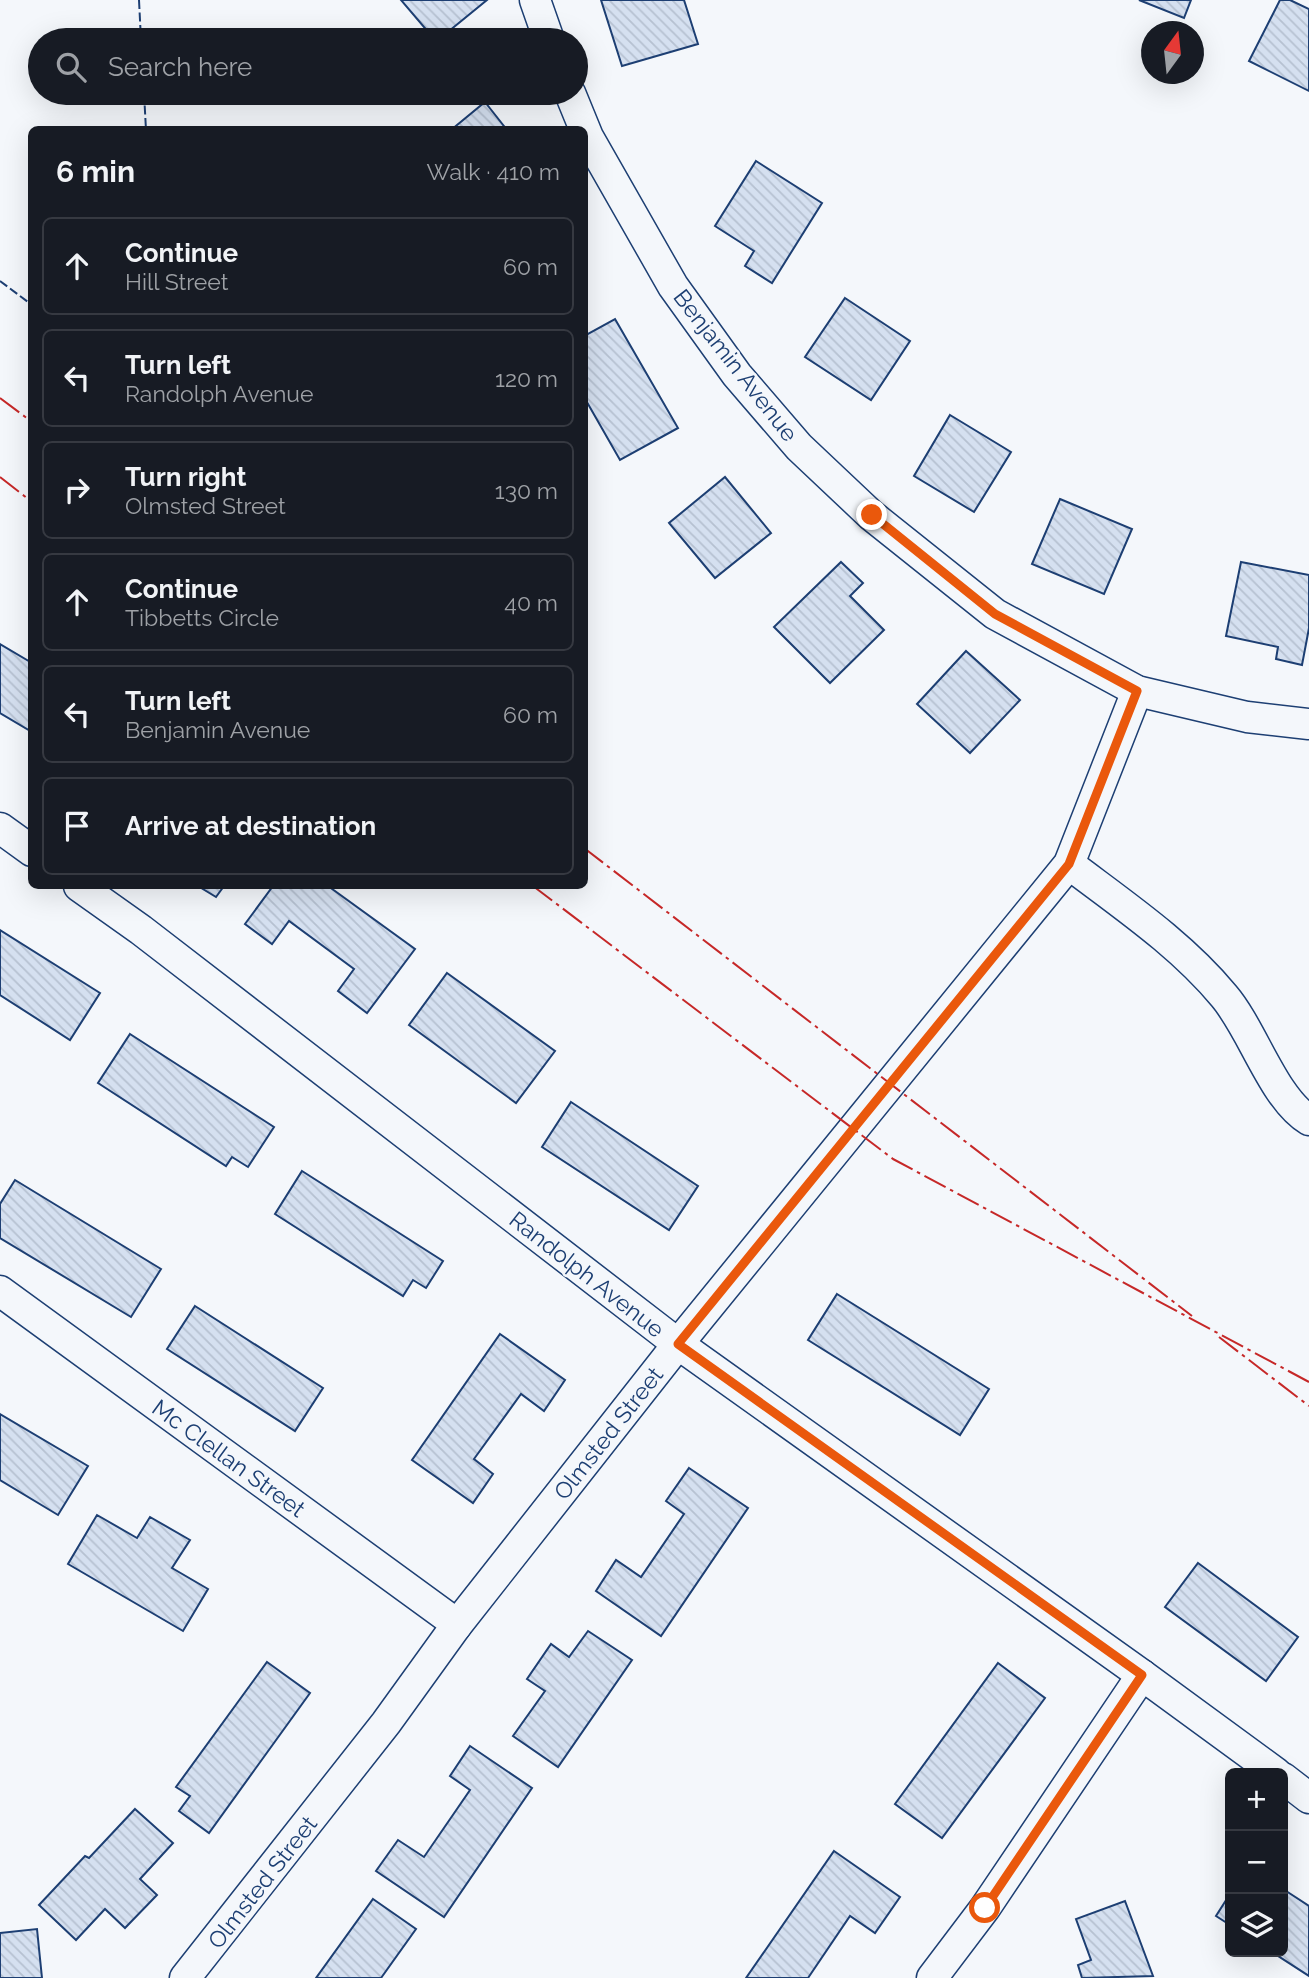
<!DOCTYPE html>
<meta charset="utf-8">
<style>
body{margin:0;font-family:Raleway,sans-serif;background:#20242c;color:#f1f3f6}
.controls{position:absolute;right:21px;bottom:21px;display:grid;overflow:hidden;border-radius:10px;box-shadow:0 7px 28px #0002}
.controls button{width:63px;height:63px;display:grid;place-items:center;padding:0;border:0;border-bottom:2px solid #363941;background:#171b24;color:#f1f3f6;font:35px sans-serif}
.compass{position:absolute;left:1141px;top:21px;width:63px;height:63px;border-radius:50%;background:#171b24;box-shadow:0 7px 28px #0002;rotate:15deg}
.stop{position:absolute;width:21px;height:21px;margin:-16px;border:5px solid #ea580c;border-radius:50%;background:#fff}
.stop.end{background:#ea580c;border-color:#fff;box-shadow:0 2px 7px #0008}
.list{margin:0;padding:0;list-style:none}
h2{display:flex;justify-content:space-between;align-items:center;height:91px;margin:0;padding:0 28px;font-size:30px}
h2 small{font-size:23px;font-weight:400;color:#9ea1a6}
.list li{display:grid;grid-template-columns:46px 1fr auto;gap:21px;align-items:center;box-sizing:border-box;height:98px;margin:0 14px 14px;padding:0 14px;border:2px solid #363941;border-radius:10px}
.list b{display:block;font-size:26px;white-space:nowrap}
.list p{margin:0;font-size:23px;white-space:nowrap;color:#9ea1a6}
.list em{font-size:23px;font-style:normal;color:#9ea1a6}
.icon{flex:none;width:38px;height:38px;fill:none;stroke:currentColor;stroke-width:2;stroke-linecap:round;stroke-linejoin:round}
.map{position:relative;flex:none;width:1309px;height:1978px;overflow:hidden}
.search{position:absolute;background:#171b24;box-shadow:0 7px 28px #0002;left:28px;top:28px;width:560px;height:77px;display:flex;align-items:center;gap:18px;box-sizing:border-box;padding:0 24px;border-radius:38px;color:#9ea1a6;font-size:26px}
.panel{position:absolute;background:#171b24;box-shadow:0 7px 28px #0002;left:28px;top:126px;width:560px;height:763px;border-radius:10px}
.map>svg:first-child{display:block}
</style>
<div class="map">
<svg width="1309" height="1978" viewBox="0 0 1309 1978">
<defs>
<pattern id="building-back-hatch" width="6" height="6" patternUnits="userSpaceOnUse" patternTransform="scale(1.75)"><rect width="6" height="6" fill="#d5e0f0"/><path d="M-1 5l2 2M0 0l6 6M5-1l2 2" fill="none" stroke="#b6c1d1"/></pattern>
</defs>
<rect width="100%" height="100%" fill="#f4f7fb"/>
<g fill="url(#building-back-hatch)" stroke="#1d3f73" stroke-width="2">
<path d="M401 0H487L438 40H435Z"/>
<path d="M601 0H684L698 44 622 66Z"/>
<path d="M1139 0H1191L1184 18Z"/>
<path d="M1280 0H1290L1309 9V91L1249 61Z"/>
<path d="M485 102 507 130H451Z"/>
<path d="M756 161 822 203 772 283 745 266 754 251 715 226Z"/>
<path d="M845 298 910 341 871 400 805 357Z"/>
<path d="M615 319 678 428 620 460 584 397V336Z"/>
<path d="M950 415 1011 452 974 512 914 476Z"/>
<path d="M725 477 771 533 715 578 669 523Z"/>
<path d="M1060 499 1132 529 1104 594 1032 564Z"/>
<path d="M841 562 863 583 850 596 884 630 830 683 774 627Z"/>
<path d="M1241 562 1309 575V628L1302 665 1276 659 1278 647 1226 636Z"/>
<path d="M0 644 32 663V732L0 713Z"/>
<path d="M966 651 1020 700 970 753 917 704Z"/>
<path d="M198 886H224L216 897Z"/>
<path d="M273 886H328L415 949 367 1013 338 991 354 969 289 921 272 944 245 924Z"/>
<path d="M0 930 100 993 70 1040 0 995Z"/>
<path d="M447 973 555 1051 516 1103 409 1025Z"/>
<path d="M130 1034 274 1127 248 1167 232 1157 226 1166 98 1083Z"/>
<path d="M571 1102 698 1186 669 1230 542 1147Z"/>
<path d="M302 1171 443 1261 426 1288 413 1280 403 1296 275 1214Z"/>
<path d="M15 1180 161 1269 131 1317 0 1238V1204Z"/>
<path d="M837 1294 989 1389 960 1435 808 1340Z"/>
<path d="M195 1306 323 1388 295 1431 167 1349Z"/>
<path d="M500 1334 565 1380 544 1411 521 1394 474 1459 493 1474 473 1503 412 1460Z"/>
<path d="M0 1414 88 1466 58 1515 0 1480Z"/>
<path d="M689 1468 748 1508 661 1636 596 1591 616 1560 641 1577 684 1514 666 1501Z"/>
<path d="M97 1515 137 1538 150 1517 190 1540 172 1568 208 1589 183 1631 68 1564Z"/>
<path d="M1198 1563 1298 1637 1266 1681 1165 1607Z"/>
<path d="M588 1631 632 1660 558 1767 513 1736 545 1691 527 1679 551 1644 569 1657Z"/>
<path d="M267 1662 310 1693 209 1833 179 1811 190 1796 176 1787Z"/>
<path d="M998 1663 1045 1698 942 1838 895 1804Z"/>
<path d="M470 1746 532 1788 444 1917 376 1871 398 1840 424 1857 470 1790 450 1776Z"/>
<path d="M135 1809 173 1843 140 1879 157 1895 125 1928 105 1909 76 1940 39 1905 85 1856 89 1858Z"/>
<path d="M834 1851 900 1897 875 1933 850 1916 808 1978H746Z"/>
<path d="M1283 1889 1309 1906V1976L1272 1952H1283Z"/>
<path d="M1230 1894V1925L1216 1916Z"/>
<path d="M373 1899 416 1929 381 1978H316Z"/>
<path d="M1125 1901 1153 1976 1082 1978 1078 1965 1091 1960 1076 1919Z"/>
<path d="M37 1929 42 1978H0V1933Z"/>
</g>
<g fill="none" stroke-linecap="round" stroke-linejoin="round">
<defs>
<g id="minor">
<path d="M535 0 549 40"/>
<path d="M570 93 588 137 673 286 737 375 799 447 871 515 995 614 1137 691 1247 717 1309 724"/>
<path d="M0 828 32 851"/>
<path d="M1069 864C1123 905 1181 944 1224 996 1253 1030 1273 1098 1309 1120"/>
<path d="M79 886 141 930 678 1344 1142 1675 1276 1773"/>
<path d="M0 1291 450 1619 456 1626"/>
<path d="M1283 1778 1309 1798"/>
<path d="M185 1978 386 1723 456 1626 678 1344 1069 864 1137 691"/>
<path d="M932 1978 985 1908 1142 1675"/>
</g>
</defs>
<use href="#minor" stroke="#1d3f73" stroke-width="33"/>
<use href="#minor" stroke="#f4f7fb" stroke-width="30"/>
<g stroke="#1d3f73" stroke-width="2" stroke-dasharray="9 3.5" stroke-linecap="butt">
<path d="M139 0 141 40"/>
<path d="M144 93 146 130"/>
<path d="M0 281 32 305"/>
</g>
<g stroke="#c62828" stroke-width="2" stroke-dasharray="24 5 3.5 5" stroke-linecap="butt">
<path d="M0 398 32 422"/>
<path d="M0 477 32 502"/>
<path d="M584 848 1192 1316"/>
<path d="M533 886 893 1159 1309 1382"/>
<path d="M1219 1337 1309 1406"/>
</g>
</g>
<g fill="none" stroke-linecap="round" stroke-linejoin="round">
<path stroke="#ea580c" stroke-width="9" d="M872 515 995 614 1137 691 1069 864 678 1344 1142 1675 985 1908"/>
</g>
<g text-anchor="middle" dominant-baseline="central" stroke-width="5" stroke-linejoin="round" paint-order="stroke">
<g font-size="23" fill="#1d3f73" stroke="#f4f7fb">
<text transform="translate(736 365) rotate(52)">Benjamin Avenue</text>
<text transform="translate(587 1274) rotate(38)">Randolph Avenue</text>
<text transform="translate(608 1433) rotate(-52)">Olmsted Street</text>
<text transform="translate(229 1458) rotate(36)">Mc Clellan Street</text>
<text transform="translate(262 1882) rotate(-52)">Olmsted Street</text>
</g>
</g>
</svg>
<div class="controls">
<button>+</button>
<button>−</button>
<button><svg class="icon" aria-label="layers" viewBox="0 0 24 24"><path d="M12 4l9 5-9 5-9-5zM3 14l9 5 9-5"/></svg></button>
</div>
<svg class="compass" viewBox="-18 -18 36 36"><path d="M0-13l5 13h-10z" fill="#e53935"/><path d="M0 13l5-13h-10z" fill="#9ea1a6"/></svg>
<div class="stop" style="left:985px;top:1908px"></div>
<div class="stop end" style="left:872px;top:515px"></div>
<div class="search"><svg class="icon" aria-label="search" viewBox="0 0 24 24"><circle cx="10" cy="10" r="6"/><path d="M15 15l6 6"/></svg>Search here</div>
<section class="panel">
<h2>6 min<small>Walk · 410 m</small></h2>
<ul class="list">
<li><svg class="icon" aria-label="ahead" viewBox="0 0 24 24"><path d="M12 20V5M6 11l6-6 6 6"/></svg><div><b>Continue</b><p>Hill Street</p></div><em>60 m</em></li>
<li><svg class="icon" aria-label="left" viewBox="0 0 24 24"><path d="M17 20v-9H6M10 6l-5 5 5 5"/></svg><div><b>Turn left</b><p>Randolph Avenue</p></div><em>120 m</em></li>
<li><svg class="icon" aria-label="right" viewBox="0 0 24 24"><path d="M7 20v-9h11M14 6l5 5-5 5"/></svg><div><b>Turn right</b><p>Olmsted Street</p></div><em>130 m</em></li>
<li><svg class="icon" aria-label="ahead" viewBox="0 0 24 24"><path d="M12 20V5M6 11l6-6 6 6"/></svg><div><b>Continue</b><p>Tibbetts Circle</p></div><em>40 m</em></li>
<li><svg class="icon" aria-label="left" viewBox="0 0 24 24"><path d="M17 20v-9H6M10 6l-5 5 5 5"/></svg><div><b>Turn left</b><p>Benjamin Avenue</p></div><em>60 m</em></li>
<li><svg class="icon" aria-label="arrive" viewBox="0 0 24 24"><path d="M6 21V4h12l-3 4 3 4H6"/></svg><div><b>Arrive at destination</b></div></li>
</ul>
</section>
</div>
